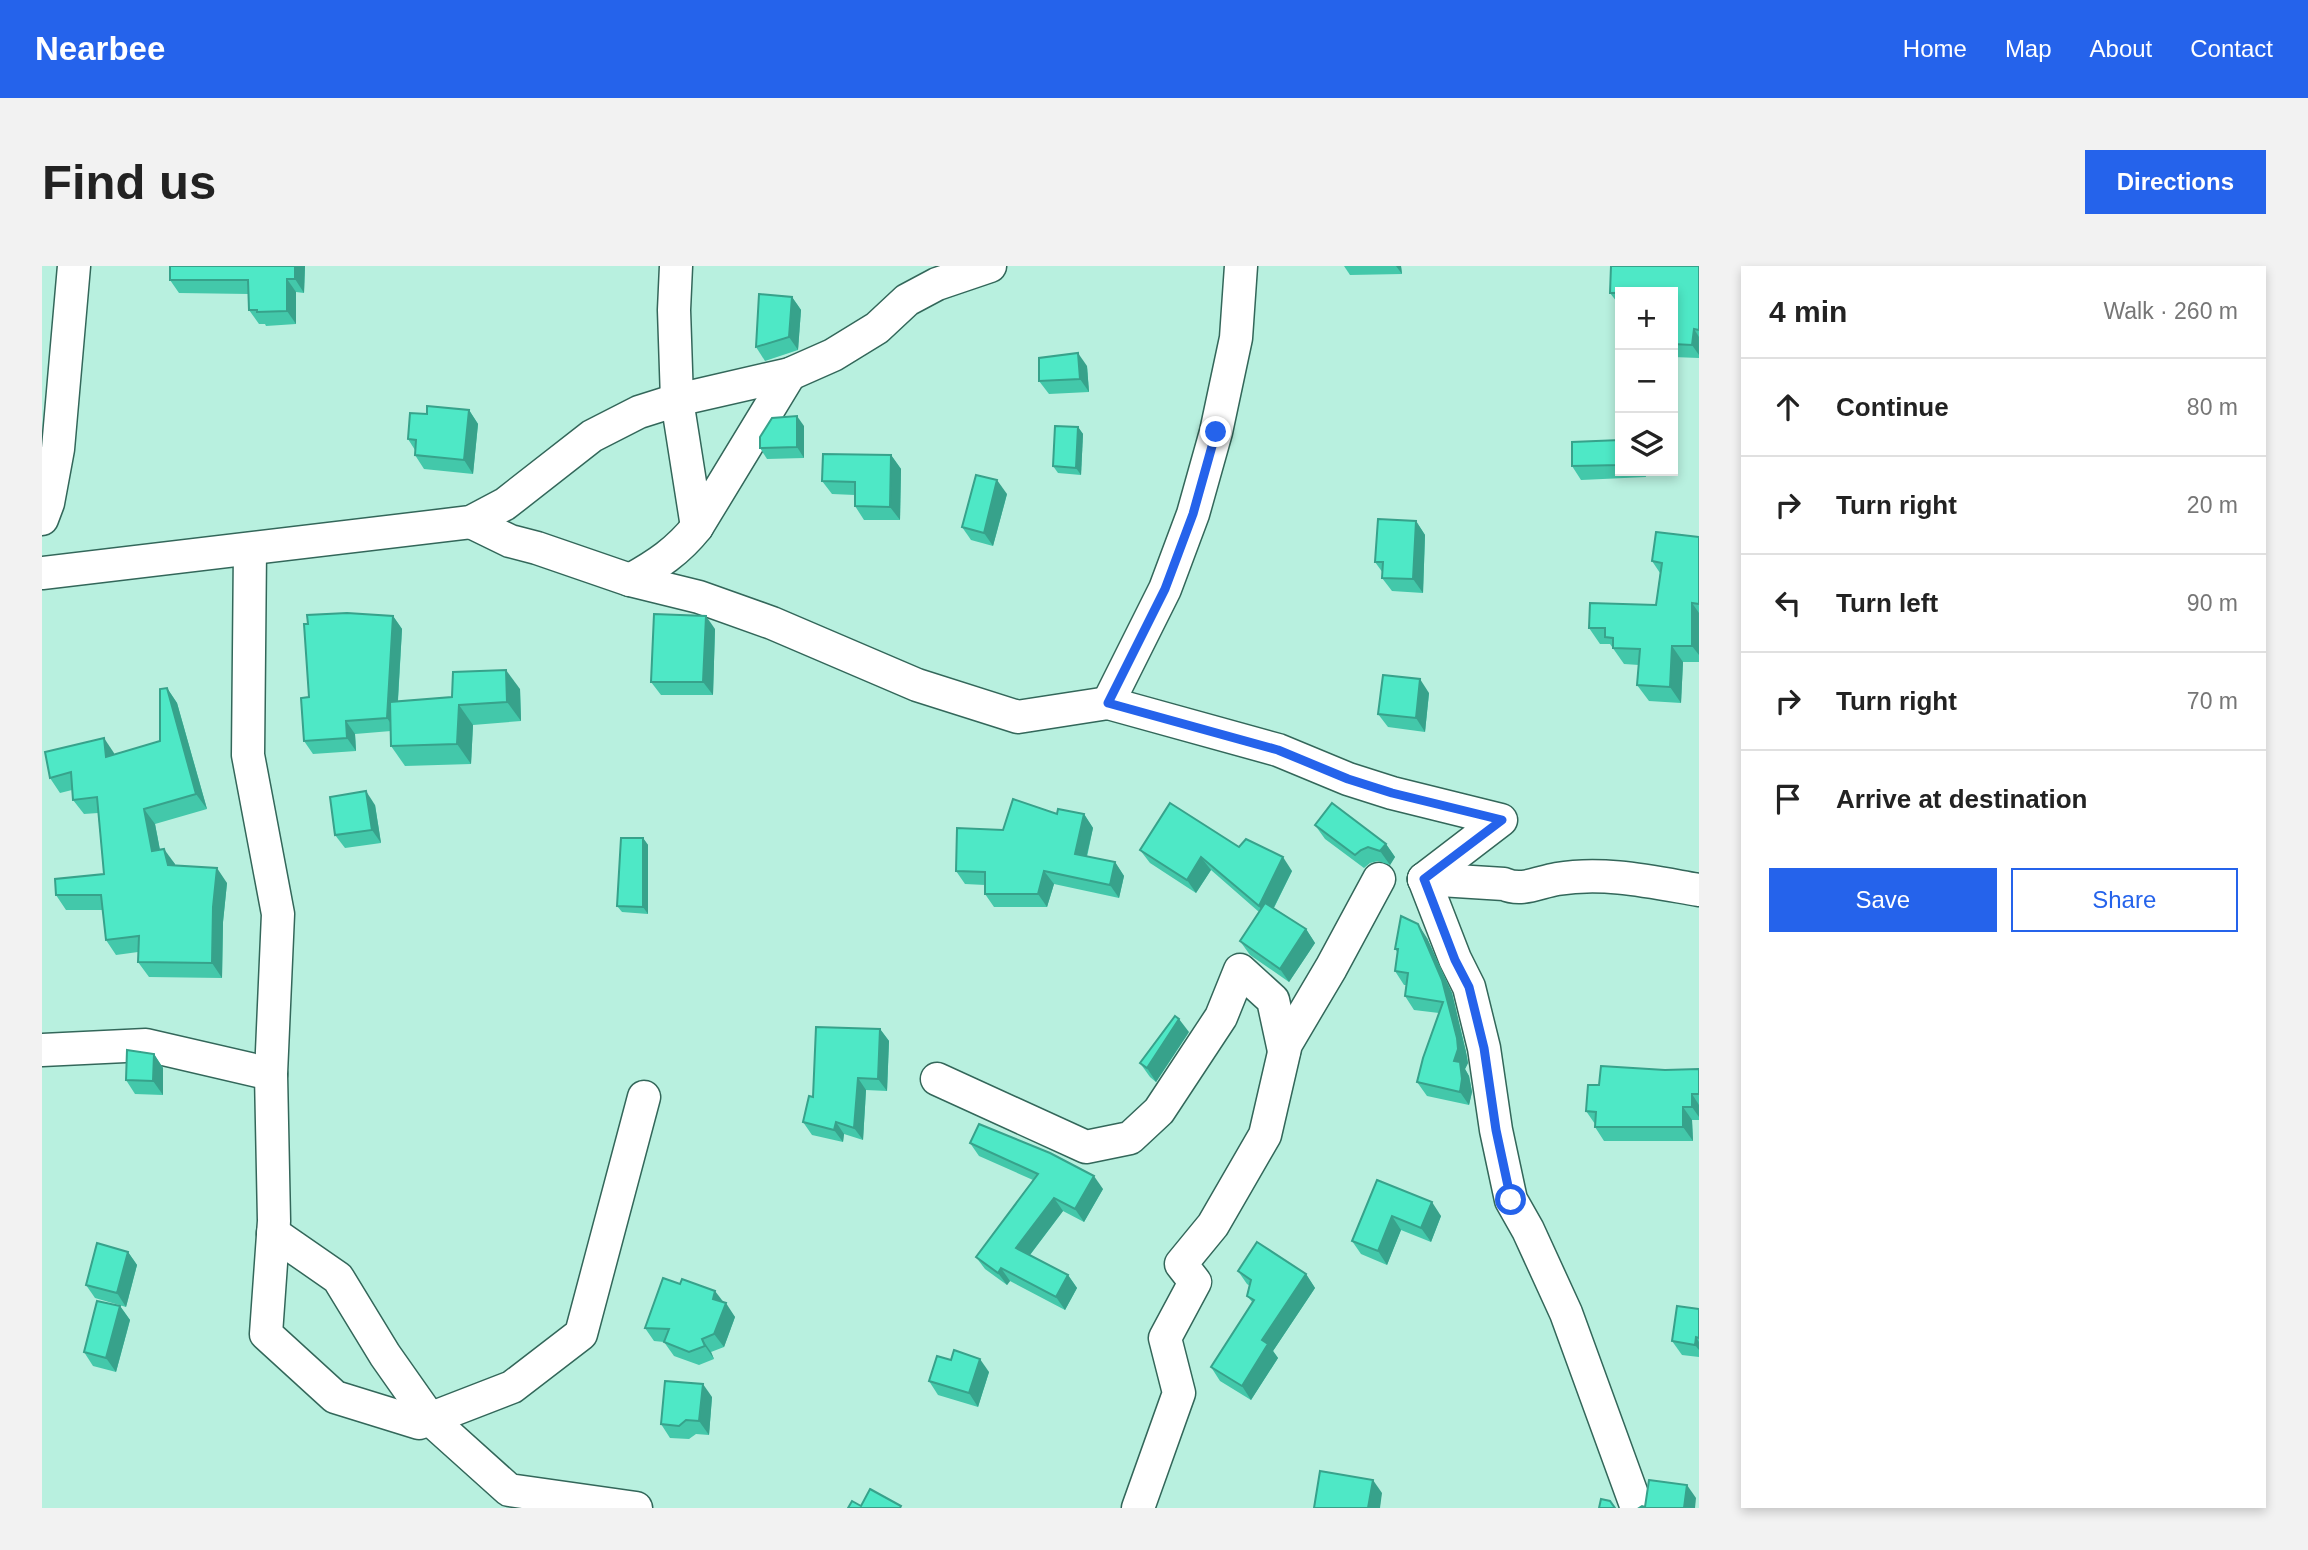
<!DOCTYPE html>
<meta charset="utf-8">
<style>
body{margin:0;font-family:Helvetica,sans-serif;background:#f2f2f2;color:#222}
.controls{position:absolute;right:21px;top:21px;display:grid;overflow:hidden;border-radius:0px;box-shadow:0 4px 10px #0003}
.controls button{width:63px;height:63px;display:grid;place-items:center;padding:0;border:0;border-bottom:2px solid #e0e0e0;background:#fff;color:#222;font:35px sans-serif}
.stop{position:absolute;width:21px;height:21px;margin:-16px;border:5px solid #2563eb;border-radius:50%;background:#fff}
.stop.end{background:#2563eb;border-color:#fff;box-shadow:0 2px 7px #0008}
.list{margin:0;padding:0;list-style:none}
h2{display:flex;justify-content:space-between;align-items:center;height:91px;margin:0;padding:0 28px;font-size:30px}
h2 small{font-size:23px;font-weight:400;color:#767676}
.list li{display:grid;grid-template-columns:46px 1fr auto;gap:21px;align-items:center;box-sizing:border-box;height:98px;padding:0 28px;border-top:2px solid #e0e0e0}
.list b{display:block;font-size:26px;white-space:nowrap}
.list em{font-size:23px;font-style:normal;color:#767676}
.actions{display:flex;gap:14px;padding:21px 28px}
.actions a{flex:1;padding:16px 0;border:2px solid #2563eb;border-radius:0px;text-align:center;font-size:24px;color:#2563eb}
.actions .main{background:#2563eb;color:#fff}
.icon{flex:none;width:38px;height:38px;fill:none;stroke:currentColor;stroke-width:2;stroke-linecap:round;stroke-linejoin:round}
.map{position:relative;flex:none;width:1657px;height:1242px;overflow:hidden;border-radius:0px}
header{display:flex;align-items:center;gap:42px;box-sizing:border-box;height:98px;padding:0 35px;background:#2563eb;color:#fff}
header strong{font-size:33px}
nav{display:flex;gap:38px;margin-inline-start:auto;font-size:24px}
.intro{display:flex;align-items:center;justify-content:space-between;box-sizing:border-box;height:168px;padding:0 42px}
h1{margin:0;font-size:49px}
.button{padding:18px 32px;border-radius:0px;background:#2563eb;color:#fff;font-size:24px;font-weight:700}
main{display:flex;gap:42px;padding:0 42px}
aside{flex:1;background:#fff;border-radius:0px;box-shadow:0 4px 10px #0003}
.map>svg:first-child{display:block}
</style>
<header>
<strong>Nearbee</strong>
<nav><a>Home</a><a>Map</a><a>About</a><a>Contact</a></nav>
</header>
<div class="intro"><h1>Find us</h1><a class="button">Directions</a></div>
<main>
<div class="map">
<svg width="1657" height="1242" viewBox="0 0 1657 1242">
<rect width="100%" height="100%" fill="#b8f0df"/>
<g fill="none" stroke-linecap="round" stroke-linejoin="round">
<defs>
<g id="street">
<path d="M634 0 632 44 635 134 655 261"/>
<path d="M0 253 6 237 16 183 32 0"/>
<path d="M429 256 468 275 495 282 588 314 657 331 730 357 875 419 976 451 1066 437 1236 484 1306 513 1350 527 1459 554 1382 613"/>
<path d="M208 283 206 489 236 648 229 808 232 955 224 1068 293 1131 377 1157 470 1121 539 1068 602 831"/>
<path d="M0 307 429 256 463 238 550 170 597 146 635 134 748 108 791 89 835 62 865 34 895 18 948 0"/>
<path d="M588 314C615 299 636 285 655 261L748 108"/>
<path d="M1066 437 1123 323 1151 248 1174 166 1194 72 1199 0"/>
<path d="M1382 613 1413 693 1427 721 1442 782 1454 864 1469 934 1486 964 1524 1047 1595 1242"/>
<path d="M1382 613 1462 618C1480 626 1497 616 1515 613 1563 605 1610 616 1657 624"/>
<path d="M0 784 104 779 229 808"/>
<path d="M895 813 1044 881 1088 872 1117 845 1179 751 1198 704 1231 734 1242 785"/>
<path d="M231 967 296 1012 343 1089 388 1153 467 1224 594 1242"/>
<path d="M1096 1242 1137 1127 1123 1072 1153 1016 1139 998 1171 959 1223 869 1244 778 1289 702 1337 613"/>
</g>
</defs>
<use href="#street" stroke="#33675a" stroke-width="35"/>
<use href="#street" stroke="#fff" stroke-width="32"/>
</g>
<g fill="#43c8aa">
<path d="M128 0H263L262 27 254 26V58L224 60 223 58H217L207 44V28L137 27 128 14Z"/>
<path d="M1302 0H1359L1360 8 1308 9Z"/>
<path d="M1657 0V92L1631 91V26H1578V40L1568 27Z"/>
<path d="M750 31 759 44 756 84 723 95 714 81Z"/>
<path d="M1045 100 1047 126 1007 128 997 115Z"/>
<path d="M427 144 436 158 431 208 382 203 373 189V184L366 173 385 148Z"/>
<path d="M762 160V192L725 193 718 182Z"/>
<path d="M1036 161 1041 168 1039 209 1016 207 1011 200Z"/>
<path d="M1578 174V205H1603L1604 211 1539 214 1530 200Z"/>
<path d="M849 189 859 203 858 254H822L813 240V229L790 228 780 215Z"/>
<path d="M965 228 951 280 929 274 920 261Z"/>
<path d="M1374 255 1383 269 1381 327 1350 325 1340 312 1341 307 1333 296Z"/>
<path d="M1657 271V396H1641L1639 437 1607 435 1595 419 1597 399 1582 398 1568 378H1558L1547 362 1614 339 1618 307 1610 295Z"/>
<path d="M351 350 360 363 356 435 410 431 478 423 479 455 431 459 429 498 363 500 349 480V465L313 468 314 485 271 488 262 475Z"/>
<path d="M673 363 671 429H619L609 416Z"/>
<path d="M125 422 135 437 165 543 113 558 118 584 133 598V600L185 617 181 656 180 712 107 711 96 696V686L74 689 64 674 61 644H24L14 629 62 608 56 547 42 548 31 534 30 524 18 527 8 512 72 487V489L118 475Z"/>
<path d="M1387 427 1383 466 1346 461 1336 448Z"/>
<path d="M333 539 339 577 303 582 293 569Z"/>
<path d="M1015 548H1042L1051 562 1045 591 1073 596 1082 610 1077 632 1012 618 1005 641H952L943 628V619L923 618 914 605 961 564Z"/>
<path d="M1273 559 1344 578 1353 591 1348 599 1336 595 1328 597 1322 602 1283 573Z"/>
<path d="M601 572 606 579V648L580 646 575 640Z"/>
<path d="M1197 581 1250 605 1232 642 1264 663 1273 677 1247 716 1208 689 1198 675 1217 646 1169 604 1154 627 1108 597 1098 584Z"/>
<path d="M1385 672 1410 727 1424 786 1426 797 1423 803 1427 810 1430 826 1427 839 1385 830 1375 816 1397 747 1372 744 1363 730 1364 719H1362L1353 705 1356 687 1353 683Z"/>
<path d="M838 763 847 775 845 825 824 824 821 874 802 868 801 876 770 869 761 856 771 831Z"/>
<path d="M1147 766 1114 816 1108 811 1098 797Z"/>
<path d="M112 788 121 802V829L93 828 84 814Z"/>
<path d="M1657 803V854H1650L1651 875H1562L1553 861V858L1544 845 1557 819 1623 804Z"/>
<path d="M928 877 1061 923 1042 956 1021 945 988 989 1026 1009 1035 1022 1023 1044 968 1015 965 1019 943 1003 934 991 991 914 937 890Z"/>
<path d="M1335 914 1399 950 1389 976 1359 964 1345 999 1319 988 1310 975Z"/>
<path d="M86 986 95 999 84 1041 53 1032 44 1019Z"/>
<path d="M1196 1005 1264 1008 1273 1022 1231 1085 1236 1092 1209 1134 1178 1115 1169 1101 1211 1037 1205 1030 1208 1020 1205 1018Z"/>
<path d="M682 1037 693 1051 682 1081 669 1086 672 1093 657 1099 632 1090 622 1076 612 1075 603 1062Z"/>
<path d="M78 1040 88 1054 74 1106 51 1100 42 1086Z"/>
<path d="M1657 1043V1091L1640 1089 1630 1075Z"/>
<path d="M909 1094 947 1106 936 1141 896 1129 887 1115Z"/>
<path d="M670 1131 667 1169 654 1168 647 1173 628 1172 619 1158Z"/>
</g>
<g fill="#37a28b">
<path d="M253 0H263L262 27 253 13Z"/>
<path d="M1354 0H1359L1360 8Z"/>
<path d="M245 13 254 26V58L245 45Z"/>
<path d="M750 31 759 44 756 84 747 71Z"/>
<path d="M1652 63 1657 71V89L1650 79Z"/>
<path d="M1036 87 1045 100 1047 126 1038 113Z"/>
<path d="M427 144 436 158 431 208 422 194Z"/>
<path d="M755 150 762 160V192L755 181Z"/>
<path d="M1036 161 1041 168 1039 209 1034 202Z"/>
<path d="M849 189 859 203 858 254 848 241Z"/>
<path d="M955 214 965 228 951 280 942 267Z"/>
<path d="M1374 255 1383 269 1381 327 1371 313Z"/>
<path d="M1650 337 1657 347V389L1650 380Z"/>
<path d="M351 350 360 363 354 465 345 452Z"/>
<path d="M664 350 673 363 671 429 661 416Z"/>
<path d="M1630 380 1641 396 1639 437 1628 421Z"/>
<path d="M464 404 478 423 479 455 465 436Z"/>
<path d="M1378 413 1387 427 1383 466 1374 452Z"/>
<path d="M125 422 135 437 165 543 154 528Z"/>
<path d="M417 439 431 459 429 498 415 478Z"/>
<path d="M304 455 313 468 314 485 305 472Z"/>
<path d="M62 472 72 487 74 506 64 491Z"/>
<path d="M324 525 333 539 339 577 330 564Z"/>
<path d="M102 543 113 558 121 600 110 585Z"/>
<path d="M1042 548 1051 562 1042 601 1033 588Z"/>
<path d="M601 572 606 579V648L601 641Z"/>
<path d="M1344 578 1353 591 1348 599 1338 585Z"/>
<path d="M122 583 133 598 136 614 126 599Z"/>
<path d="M1159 591 1169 604 1154 627 1145 614Z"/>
<path d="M1241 591 1250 605 1226 653 1217 640Z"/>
<path d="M1073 596 1082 610 1077 632 1068 619Z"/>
<path d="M175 602 185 617 181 656 180 712 170 697 171 641Z"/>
<path d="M1002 605 1012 618 1005 641 996 628Z"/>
<path d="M1376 658 1385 672 1410 727 1424 786 1426 797 1423 803 1427 810 1430 826 1427 839 1418 826 1412 795 1416 783Z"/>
<path d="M1264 663 1273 677 1247 716 1238 703Z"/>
<path d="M1137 753 1147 766 1114 816 1105 802Z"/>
<path d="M838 763 847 775 845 825 836 813Z"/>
<path d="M112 788 121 802V829L111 815Z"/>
<path d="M816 812 824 824 821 874 812 862Z"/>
<path d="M1650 828 1657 839V851L1650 841Z"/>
<path d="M1641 841 1650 854 1651 875 1641 861Z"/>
<path d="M794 856 802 868 801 876 792 864Z"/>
<path d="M1052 910 1061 923 1042 956 1033 943Z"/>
<path d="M1012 932 1021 945 984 994 974 982Z"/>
<path d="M1390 936 1399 950 1389 976 1379 962Z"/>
<path d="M1350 950 1359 964 1345 999 1336 985Z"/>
<path d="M86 986 95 999 84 1041 75 1027Z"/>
<path d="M959 1002 968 1015 965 1019 956 1007Z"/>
<path d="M1264 1008 1273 1022 1231 1085 1236 1092 1209 1134 1200 1120 1220 1074Z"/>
<path d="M1026 1009 1035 1022 1023 1044 1014 1031Z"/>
<path d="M673 1025 683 1038 671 1033Z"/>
<path d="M684 1037 693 1051 682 1081 672 1068Z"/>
<path d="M78 1040 88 1054 74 1106 64 1092Z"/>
<path d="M1654 1071 1657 1076V1084L1653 1079Z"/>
<path d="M660 1073 669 1086 672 1093 663 1080Z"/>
<path d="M938 1093 947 1106 936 1141 927 1127Z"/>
<path d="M661 1118 670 1131 667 1169 657 1155Z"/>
<path d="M1331 1214 1340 1227 1338 1242H1326Z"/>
<path d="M1645 1219 1654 1232 1653 1242H1642Z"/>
</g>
<g fill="#4ee8c6" stroke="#37a28b" stroke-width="2">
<path d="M128 0H253V13H245V45L215 46V44H207L206 14H128Z"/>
<path d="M1569 0H1657V64L1652 63 1650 79 1631 78V26L1568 27Z"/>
<path d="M717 28 750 31 747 71 714 81Z"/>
<path d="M1036 87 1038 113 997 115V92Z"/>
<path d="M385 140 427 144 422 194 373 189 374 174 366 173 368 147 385 148Z"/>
<path d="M755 150V181L718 182V171L730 152Z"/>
<path d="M1013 160 1036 161 1034 202 1011 200Z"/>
<path d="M1578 174V199L1530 200V176Z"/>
<path d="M781 188 849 189 848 241 813 240V216L780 215Z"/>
<path d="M934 209 955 214 942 267 920 261Z"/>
<path d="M1336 253 1374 255 1371 313 1340 312 1341 296H1333Z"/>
<path d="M1614 266 1657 271V338L1650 337V380H1630L1628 421 1595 419 1598 383 1571 382V372L1563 371V362H1547L1548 337 1614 339 1620 297 1610 295Z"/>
<path d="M305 347 351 350 345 452 304 455 305 472 262 475 259 432 267 431 262 358H266L265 349Z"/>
<path d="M612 348 664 350 661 416H609Z"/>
<path d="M464 404 465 436 417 439 415 478 349 480 348 436 410 431 411 406Z"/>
<path d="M1341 409 1378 413 1374 452 1336 448Z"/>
<path d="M125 422 154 528 102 543 110 585 122 583 126 599 175 602 171 641 170 697 96 696 97 670 64 674 59 629H14L13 613 62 608 55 531 31 534 29 506 8 512 3 486 62 472 64 491 118 475V423Z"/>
<path d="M324 525 330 564 293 569 288 531Z"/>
<path d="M971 533 1015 548 1016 543 1042 548 1033 588 1073 596 1068 619 1002 605 996 628H943V606L914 605 915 562 961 564Z"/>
<path d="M1128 537 1197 581 1204 573 1241 591 1217 640 1159 591 1145 614 1098 584Z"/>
<path d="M1290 537 1344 578 1338 585 1326 581 1319 584 1313 589 1273 559Z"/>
<path d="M579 572H601V641L575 640Z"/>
<path d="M1223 637 1264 663 1238 703 1198 675Z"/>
<path d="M1359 650 1376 658 1400 714 1415 772 1416 783 1412 795 1418 796 1420 813 1418 826 1375 816 1381 792 1401 736 1363 730 1366 707 1353 705 1356 683H1353Z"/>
<path d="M1133 750 1137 753 1105 802 1098 797Z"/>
<path d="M774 761 838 763 836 813 816 812 812 862 794 856 792 864 761 856 767 830 771 831Z"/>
<path d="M85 784 112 788 111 815 84 814Z"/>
<path d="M1559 800 1623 804 1657 803V828H1650V841H1641V861H1553L1554 846 1544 845 1546 819H1557Z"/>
<path d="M937 858 1008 887 1052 910 1033 943 1012 932 974 982 1026 1009 1014 1031 959 1002 956 1007 934 991 996 908 928 877Z"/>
<path d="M1335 914 1390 936 1379 962 1350 950 1336 985 1310 975Z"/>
<path d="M1215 976 1264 1008 1220 1074 1226 1078 1200 1120 1169 1101 1212 1034 1205 1030 1209 1014 1196 1005Z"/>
<path d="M55 977 86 986 75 1027 44 1019Z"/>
<path d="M621 1012 638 1018 640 1013 673 1025 671 1033 684 1037 672 1068 660 1073 663 1080 647 1086 622 1076 627 1063 603 1062Z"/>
<path d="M55 1035 78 1040 64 1092 42 1086Z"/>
<path d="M1635 1040 1657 1043V1072L1654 1071 1653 1079 1630 1075Z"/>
<path d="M912 1084 938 1093 927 1127 887 1115 895 1090 909 1094Z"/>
<path d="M623 1115 661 1118 657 1155 644 1154 637 1160 619 1158Z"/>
<path d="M1278 1205 1331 1214 1326 1242H1272Z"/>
<path d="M1607 1214 1645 1219 1642 1242H1597L1600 1240 1603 1241Z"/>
<path d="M828 1223 859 1240 858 1242H806L810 1235 819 1240Z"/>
<path d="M1559 1233 1568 1235 1573 1242H1557Z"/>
</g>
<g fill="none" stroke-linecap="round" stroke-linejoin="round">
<path stroke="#2563eb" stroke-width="9" d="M1174 166 1151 248 1123 323 1066 437 1236 484 1306 513 1350 527 1460 554 1382 613 1413 694 1427 721 1442 782 1454 864 1469 934"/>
</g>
</svg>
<div class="controls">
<button>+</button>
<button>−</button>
<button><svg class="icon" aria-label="layers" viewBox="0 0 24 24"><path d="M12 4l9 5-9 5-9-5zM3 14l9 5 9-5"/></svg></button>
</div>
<div class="stop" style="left:1469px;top:934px"></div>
<div class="stop end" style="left:1174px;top:166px"></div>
</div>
<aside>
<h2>4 min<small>Walk · 260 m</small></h2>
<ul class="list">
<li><svg class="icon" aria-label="ahead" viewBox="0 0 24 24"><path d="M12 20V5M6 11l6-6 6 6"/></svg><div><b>Continue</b></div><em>80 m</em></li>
<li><svg class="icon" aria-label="right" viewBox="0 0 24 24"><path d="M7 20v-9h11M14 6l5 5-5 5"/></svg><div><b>Turn right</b></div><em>20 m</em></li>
<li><svg class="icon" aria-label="left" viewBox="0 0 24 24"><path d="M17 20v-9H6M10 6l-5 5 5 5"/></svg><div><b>Turn left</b></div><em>90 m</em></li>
<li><svg class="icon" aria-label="right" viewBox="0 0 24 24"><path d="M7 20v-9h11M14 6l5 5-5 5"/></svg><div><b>Turn right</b></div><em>70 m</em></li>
<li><svg class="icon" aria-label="arrive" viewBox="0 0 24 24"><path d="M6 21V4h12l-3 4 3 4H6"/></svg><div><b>Arrive at destination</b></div></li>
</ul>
<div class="actions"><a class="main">Save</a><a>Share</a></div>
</aside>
</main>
